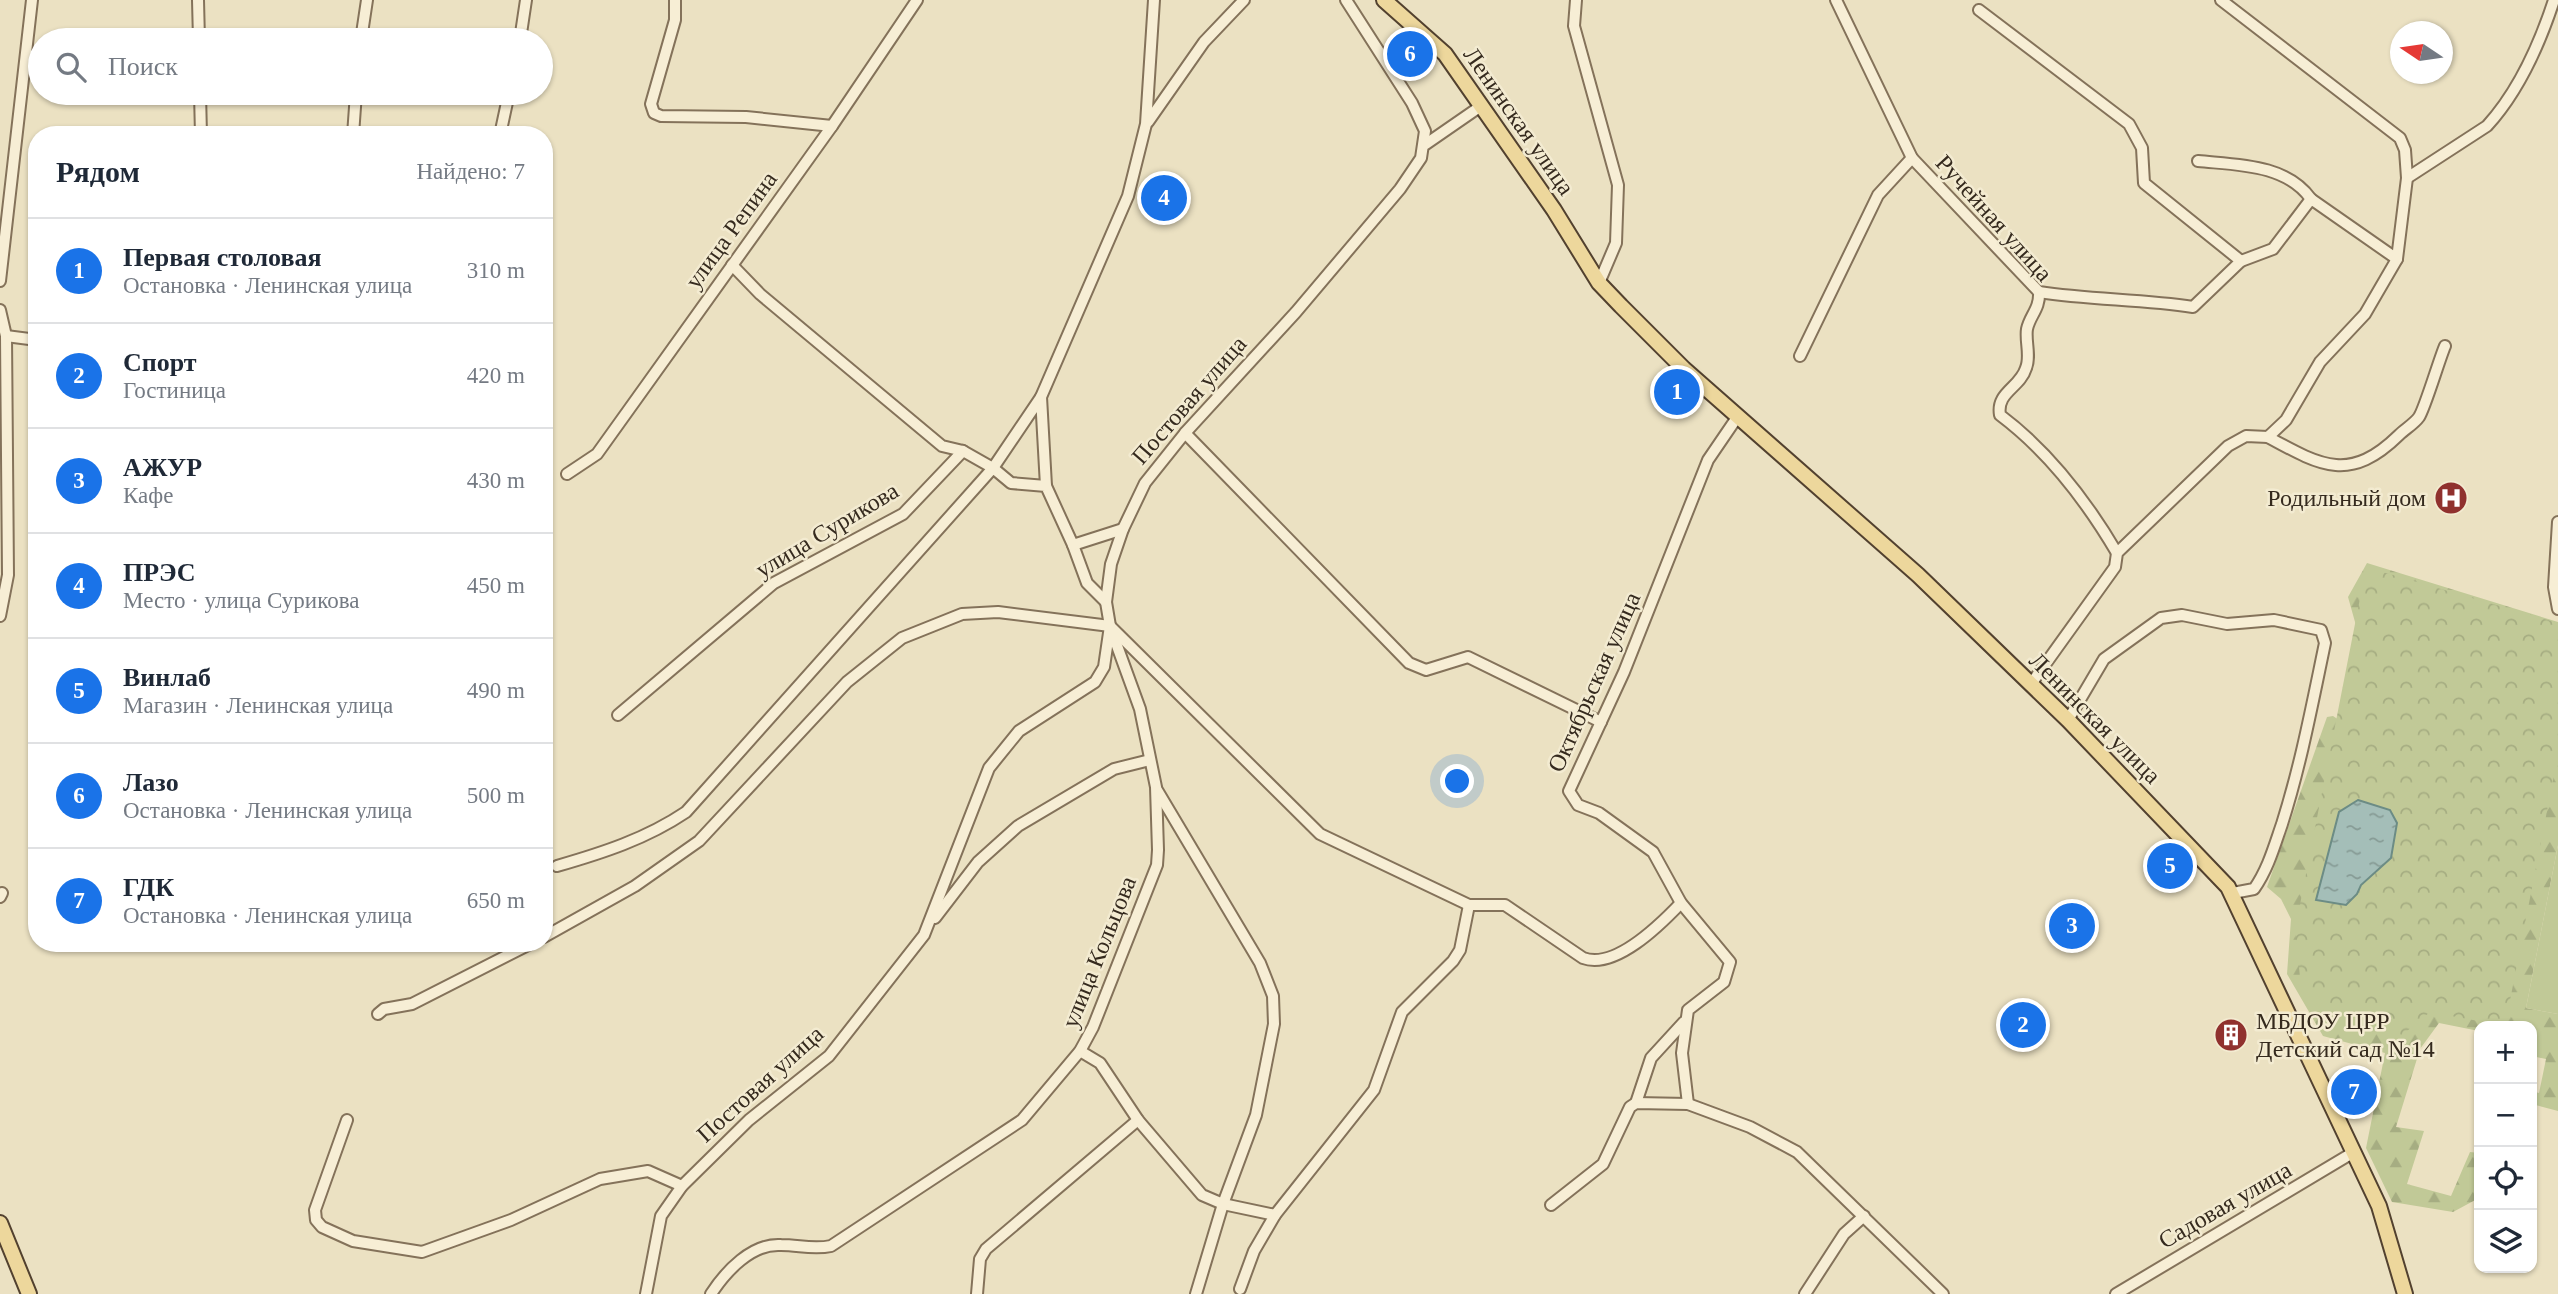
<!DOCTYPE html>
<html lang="ru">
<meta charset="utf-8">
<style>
body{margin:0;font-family:Georgia,serif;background:#f2f2f3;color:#1f2937}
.controls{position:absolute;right:21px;bottom:21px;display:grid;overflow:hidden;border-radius:14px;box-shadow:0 2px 5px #0004}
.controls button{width:63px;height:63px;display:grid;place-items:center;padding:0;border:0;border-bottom:2px solid #e0e1e3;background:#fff;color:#1f2937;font:35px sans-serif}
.compass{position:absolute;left:2390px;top:21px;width:63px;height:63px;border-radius:50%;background:#fff;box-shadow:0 2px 5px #0004;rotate:283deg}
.you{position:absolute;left:1458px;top:782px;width:24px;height:24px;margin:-18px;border:5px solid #fff;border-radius:50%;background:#1a73e8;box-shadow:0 0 0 10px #1a73e833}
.badge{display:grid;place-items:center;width:46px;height:46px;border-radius:50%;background:#1a73e8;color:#fff;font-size:23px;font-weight:700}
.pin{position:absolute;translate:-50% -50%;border:4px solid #fff;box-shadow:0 2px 7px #0006}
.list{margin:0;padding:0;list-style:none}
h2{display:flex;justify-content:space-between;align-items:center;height:91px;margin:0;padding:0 28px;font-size:30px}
h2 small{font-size:23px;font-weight:400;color:#747a83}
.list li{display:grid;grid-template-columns:46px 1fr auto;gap:21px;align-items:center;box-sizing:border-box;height:105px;padding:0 28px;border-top:2px solid #e0e1e3}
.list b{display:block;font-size:26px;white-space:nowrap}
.list p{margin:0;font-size:23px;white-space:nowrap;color:#747a83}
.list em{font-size:23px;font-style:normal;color:#747a83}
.icon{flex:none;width:38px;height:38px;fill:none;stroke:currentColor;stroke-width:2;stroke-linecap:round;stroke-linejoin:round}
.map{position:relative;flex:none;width:2558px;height:1294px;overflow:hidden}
.search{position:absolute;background:#fff;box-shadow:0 2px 5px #0004;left:28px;top:28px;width:525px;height:77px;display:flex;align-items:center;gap:18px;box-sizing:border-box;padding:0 24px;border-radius:38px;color:#747a83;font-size:26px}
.panel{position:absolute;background:#fff;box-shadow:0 2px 5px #0004;left:28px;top:126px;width:525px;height:826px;border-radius:28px}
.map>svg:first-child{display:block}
</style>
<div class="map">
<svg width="2558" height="1294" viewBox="0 0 2558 1294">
<defs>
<pattern id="forest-firs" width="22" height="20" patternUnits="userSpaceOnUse" patternTransform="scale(1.75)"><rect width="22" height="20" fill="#c1c997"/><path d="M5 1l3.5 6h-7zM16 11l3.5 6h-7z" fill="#a6ad82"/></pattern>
<pattern id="park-crowns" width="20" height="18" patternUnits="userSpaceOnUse" patternTransform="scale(1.75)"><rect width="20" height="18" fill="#c1c997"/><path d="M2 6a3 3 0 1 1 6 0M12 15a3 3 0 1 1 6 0" fill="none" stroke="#a6ad82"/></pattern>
<pattern id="water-ripples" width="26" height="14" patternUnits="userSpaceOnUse" patternTransform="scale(1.75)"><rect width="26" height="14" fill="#a4beb8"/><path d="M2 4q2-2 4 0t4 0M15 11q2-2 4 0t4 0" fill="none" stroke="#869b95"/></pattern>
</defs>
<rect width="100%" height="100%" fill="#ebe1c2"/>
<path fill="url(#forest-firs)" d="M2367 563 2558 622V845L2526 1008 2558 1014V1111L2532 1104V1091L2539 1093 2546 1059 2532 1056V1026H2479V1031L2439 1023 2420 1049 2396 1127 2424 1131 2407 1184 2451 1196 2470 1152 2479 1153V1198L2453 1212 2392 1202 2366 1148 2385 1053 2323 1036 2287 974 2291 919 2281 899 2267 887 2327 717 2333 716 2345 724 2385 729 2348 597Z"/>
<path fill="url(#park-crowns)" d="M2372 569 2558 623V770H2555L2505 1026 2430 1012 2402 1035 2323 1019 2300 977 2295 930 2364 578Z"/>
<path fill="#c1c997" d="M2558 845V1014L2526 1008Z"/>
<path fill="url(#water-ripples)" stroke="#6c8c85" stroke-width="2" d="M2358 800 2390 810 2397 823 2391 858 2361 885 2357 894 2346 905 2316 900 2339 812Z"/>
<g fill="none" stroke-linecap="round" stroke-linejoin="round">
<defs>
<g id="minor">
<path d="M198 0 199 40"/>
<path d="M675 0V20L651 104 654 113 661 116 746 117 832 126"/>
<path d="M1576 0 1574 26 1618 185 1616 243 1599 283"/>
<path d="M1836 0 1912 158 2039 292C2040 309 2030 315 2027 329 2025 341 2031 356 2026 368 2020 388 1996 392 2000 415 2048 451 2087 502 2117 553"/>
<path d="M1979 10 2129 124 2142 148 2144 183 2241 261"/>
<path d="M361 40 367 0"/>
<path d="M520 40 526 0"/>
<path d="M200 93 201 135"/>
<path d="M1148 122 1204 42 1244 0"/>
<path d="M353 135 356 93"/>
<path d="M500 135 509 93"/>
<path d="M1426 144 1481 106"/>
<path d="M2198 161C2238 165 2286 164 2311 199"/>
<path d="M2407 178 2487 126C2518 92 2540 43 2554 0"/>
<path d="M732 265 760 294 942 446 963 451"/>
<path d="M0 281 32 0"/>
<path d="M2039 292C2091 300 2142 299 2193 307L2241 261 2273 249 2311 199 2397 259"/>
<path d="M0 310 6 336 8 575 0 616"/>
<path d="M6 336 37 340"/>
<path d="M1800 356 1878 195 1912 158"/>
<path d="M1041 397 1128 196 1146 124 1154 0"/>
<path d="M1185 433 1409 663 1426 670 1468 657 1601 722"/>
<path d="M2268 437C2321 466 2350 483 2399 435 2405 429 2414 424 2419 417 2425 408 2439 360 2445 346"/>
<path d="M567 474 597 454 832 126 917 0"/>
<path d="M2558 522 2554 587 2558 609"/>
<path d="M1073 545 1087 583 1106 602"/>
<path d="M2031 684 2115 567 2117 553 2228 446 2246 436 2268 437 2286 420 2320 362 2365 314 2397 259 2407 178 2405 150 2400 138 2221 0"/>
<path d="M618 715 774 583 903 514 963 451 993 468 1041 397 1046 486"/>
<path d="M2068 720 2104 659 2161 618 2182 615 2227 624 2274 620 2321 630 2325 643C2312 705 2301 764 2282 824 2274 847 2268 869 2254 889L2233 893"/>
<path d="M1157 790 1260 963 1273 996 1274 1024 1256 1115 1223 1204 1196 1294"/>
<path d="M557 866C602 853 646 839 686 812L993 468 1011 483 1046 486 1073 545 1123 529"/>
<path d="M0 897 2 893"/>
<path d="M935 918 978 862 1018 826 1114 769 1150 760"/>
<path d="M544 937 635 886 699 841 847 682 902 638 962 614 998 612 1110 626 1320 834 1469 905H1505L1583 958C1615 970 1660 925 1681 903"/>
<path d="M378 1014 384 1009 412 1004 532 943"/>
<path d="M1080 1051 1100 1063 1138 1120 1202 1195 1223 1204 1275 1215"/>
<path d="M1636 1103 1651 1058 1684 1022"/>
<path d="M1688 1104 1682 1053 1688 1010 1724 982 1730 962 1681 903 1653 852 1599 813 1578 805 1569 791 1624 672 1708 460 1738 416"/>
<path d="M347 1120 315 1210 316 1220 322 1227 353 1241 422 1252 511 1220 600 1179 648 1171 682 1186"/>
<path d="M1551 1205 1603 1164 1630 1107 1636 1103 1688 1104 1750 1127 1797 1152 1943 1294"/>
<path d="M1240 1289 1254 1251 1275 1215 1374 1090 1402 1012 1453 961 1460 950 1469 905"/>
<path d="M646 1294 661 1216 682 1186 749 1120 829 1056 924 935 989 768 1019 731 1095 682 1104 667 1110 626 1106 602 1111 564 1123 529 1145 483 1185 433 1296 312 1400 189 1421 158 1425 131 1412 103 1346 0"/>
<path d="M711 1294C726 1271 752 1243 781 1245 799 1245 813 1250 831 1246L1022 1120 1080 1051 1093 1027 1157 865 1158 850 1156 787 1140 709 1112 632"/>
<path d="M977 1294 980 1259 986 1249 1138 1120"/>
<path d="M1805 1294 1844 1234 1864 1216"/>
<path d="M2116 1294 2354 1152"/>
</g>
<g id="major">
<path d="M1384 0 1445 54 1554 210 1599 283 1621 306 1684 369 1918 575 2068 720 2228 887 2379 1206 2405 1294"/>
<path d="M0 1223 29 1294"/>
</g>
</defs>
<use href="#minor" stroke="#84725a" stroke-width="14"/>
<use href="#major" stroke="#52412f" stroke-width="18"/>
<use href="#minor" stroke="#f7eed5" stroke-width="10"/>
<use href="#major" stroke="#edd79c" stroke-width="14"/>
</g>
<defs>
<symbol id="hospital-disc" viewBox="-11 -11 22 22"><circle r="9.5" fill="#90312e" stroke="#f3ebd1"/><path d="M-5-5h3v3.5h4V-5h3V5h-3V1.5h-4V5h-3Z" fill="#fff"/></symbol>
<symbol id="building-disc" viewBox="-11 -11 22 22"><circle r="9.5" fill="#90312e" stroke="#f3ebd1"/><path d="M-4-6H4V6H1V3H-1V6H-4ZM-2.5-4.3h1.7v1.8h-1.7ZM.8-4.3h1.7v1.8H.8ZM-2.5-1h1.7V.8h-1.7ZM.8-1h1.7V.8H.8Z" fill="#fff"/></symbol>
</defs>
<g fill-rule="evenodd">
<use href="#hospital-disc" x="2432" y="479" width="38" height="38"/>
<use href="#building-disc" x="2212" y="1016" width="38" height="38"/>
</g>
<g text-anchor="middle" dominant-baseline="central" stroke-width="5" stroke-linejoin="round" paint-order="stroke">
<g font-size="24" fill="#352a1e" stroke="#f3ebd1">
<text transform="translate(1519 121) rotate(55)">Ленинская улица</text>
<text transform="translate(1994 218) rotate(48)">Ручейная улица</text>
<text transform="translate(731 230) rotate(-54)">улица Репина</text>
<text transform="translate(1189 400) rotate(-49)">Постовая улица</text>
<text transform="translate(827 530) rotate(-31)">улица Сурикова</text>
<text transform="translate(1594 682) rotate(-66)">Октябрьская улица</text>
<text transform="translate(2095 718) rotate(45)">Ленинская улица</text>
<text transform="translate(1099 952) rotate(-68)">улица Кольцова</text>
<text transform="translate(760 1084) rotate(-42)">Постовая улица</text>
<text transform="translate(2225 1205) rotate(-30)">Садовая улица</text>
</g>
<g font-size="24" fill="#352a1e" stroke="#f3ebd1" text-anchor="end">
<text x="2426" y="498">Родильный дом</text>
<text x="2256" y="1021" text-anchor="start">МБДОУ ЦРР<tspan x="2256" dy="28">Детский сад №14</tspan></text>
</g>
</g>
</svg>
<div class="controls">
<button>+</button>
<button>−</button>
<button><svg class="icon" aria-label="locate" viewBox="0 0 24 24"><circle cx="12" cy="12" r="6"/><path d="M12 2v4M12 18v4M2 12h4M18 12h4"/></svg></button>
<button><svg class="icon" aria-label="layers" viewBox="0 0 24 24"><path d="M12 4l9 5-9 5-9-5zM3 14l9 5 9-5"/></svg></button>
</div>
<svg class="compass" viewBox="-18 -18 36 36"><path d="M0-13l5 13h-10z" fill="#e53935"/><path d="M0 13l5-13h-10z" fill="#747a83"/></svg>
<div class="you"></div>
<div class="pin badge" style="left:1677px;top:392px">1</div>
<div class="pin badge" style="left:2023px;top:1025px">2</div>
<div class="pin badge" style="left:2072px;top:926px">3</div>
<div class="pin badge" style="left:1164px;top:198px">4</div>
<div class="pin badge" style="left:2170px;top:866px">5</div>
<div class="pin badge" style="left:1410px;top:54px">6</div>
<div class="pin badge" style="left:2354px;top:1092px">7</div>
<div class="search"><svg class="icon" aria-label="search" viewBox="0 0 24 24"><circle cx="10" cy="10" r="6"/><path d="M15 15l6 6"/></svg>Поиск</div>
<section class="panel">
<h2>Рядом<small>Найдено: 7</small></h2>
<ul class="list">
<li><span class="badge">1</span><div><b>Первая столовая</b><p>Остановка · Ленинская улица</p></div><em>310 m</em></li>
<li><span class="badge">2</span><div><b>Спорт</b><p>Гостиница</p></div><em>420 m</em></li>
<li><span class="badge">3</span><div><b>АЖУР</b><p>Кафе</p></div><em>430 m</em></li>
<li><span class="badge">4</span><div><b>ПРЭС</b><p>Место · улица Сурикова</p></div><em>450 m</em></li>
<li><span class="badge">5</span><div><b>Винлаб</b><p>Магазин · Ленинская улица</p></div><em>490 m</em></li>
<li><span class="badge">6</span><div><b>Лазо</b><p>Остановка · Ленинская улица</p></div><em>500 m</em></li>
<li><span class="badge">7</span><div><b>ГДК</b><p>Остановка · Ленинская улица</p></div><em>650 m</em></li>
</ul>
</section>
</div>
